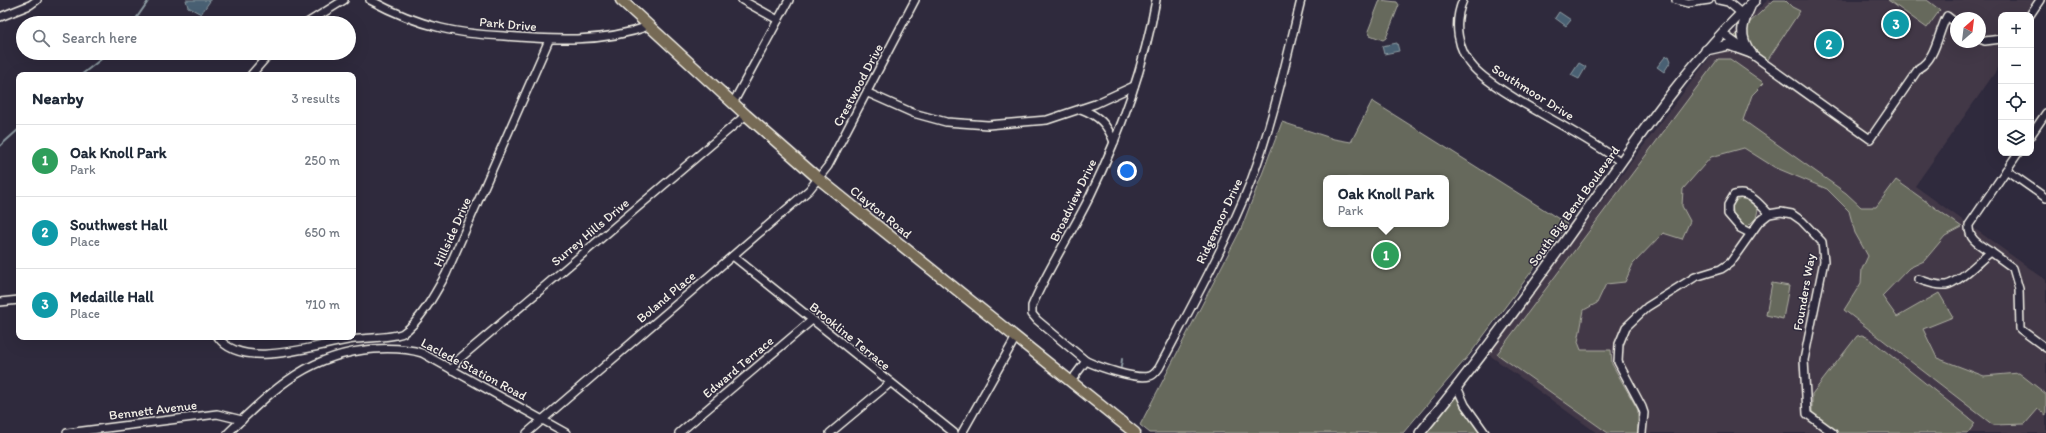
<!DOCTYPE html>
<meta charset="utf-8">
<style>
body{margin:0;font-family:Itim,sans-serif;background:#f2f2f3;color:#1f2937}
.controls{position:absolute;right:12px;top:12px;display:grid;overflow:hidden;border-radius:8px;box-shadow:0 4px 16px #0002}
.controls button{width:36px;height:36px;display:grid;place-items:center;padding:0;border:0;border-bottom:1px solid #e0e1e3;background:#fff;color:#1f2937;font:20px sans-serif}
.compass{position:absolute;left:1950px;top:12px;width:36px;height:36px;border-radius:50%;background:#fff;box-shadow:0 4px 16px #0002;rotate:28deg}
.you{position:absolute;left:1127px;top:171px;width:14px;height:14px;margin:-10px;border:3px solid #fff;border-radius:50%;background:#1a73e8;box-shadow:0 0 0 6px #1a73e833}
.badge{display:grid;place-items:center;width:26px;height:26px;border-radius:50%;background:#b45309;color:#fff;font-size:13px;font-weight:700}
.pin{position:absolute;translate:-50% -50%;border:2px solid #fff;box-shadow:0 1px 4px #0006}
.popup{position:absolute;left:1323px;top:175px;width:126px;height:52px;box-sizing:border-box;display:grid;place-content:center;border-radius:8px;background:#fff;filter:drop-shadow(0 1px 3px #0005);font-size:13px;white-space:nowrap;color:#747a83}
.popup b{font-size:15px;color:#1f2937}
.popup::after{content:'';position:absolute;left:50%;top:100%;margin-left:-8px;border:8px solid transparent;border-top-color:#fff}
.list{margin:0;padding:0;list-style:none}
h2{display:flex;justify-content:space-between;align-items:center;height:52px;margin:0;padding:0 16px;font-size:17px}
h2 small{font-size:13px;font-weight:400;color:#747a83}
.list li{display:grid;grid-template-columns:26px 1fr auto;gap:12px;align-items:center;box-sizing:border-box;height:72px;padding:0 16px;border-top:1px solid #e0e1e3}
.list b{display:block;font-size:15px;white-space:nowrap}
.list p{margin:0;font-size:13px;white-space:nowrap;color:#747a83}
.list em{font-size:13px;font-style:normal;color:#747a83}
.icon{flex:none;width:22px;height:22px;fill:none;stroke:currentColor;stroke-width:2;stroke-linecap:round;stroke-linejoin:round}
.map{position:relative;flex:none;width:2046px;height:433px;overflow:hidden}
.search{position:absolute;background:#fff;box-shadow:0 4px 16px #0002;left:16px;top:16px;width:340px;height:44px;display:flex;align-items:center;gap:10px;box-sizing:border-box;padding:0 14px;border-radius:22px;color:#747a83;font-size:15px}
.panel{position:absolute;background:#fff;box-shadow:0 4px 16px #0002;left:16px;top:72px;width:340px;height:268px;border-radius:8px}
.map>svg:first-child{display:block}
</style>
<div class="map">
<svg width="2046" height="433" viewBox="0 0 2046 433">
<rect width="100%" height="100%" fill="#2f2a3d"/>
<filter id="ink" filterUnits="userSpaceOnUse"><feTurbulence type="fractalNoise" baseFrequency=".025" numOctaves="2"/><feDisplacementMap in="SourceGraphic" scale="8" xChannelSelector="R" yChannelSelector="G"/><feConvolveMatrix kernelMatrix="1 2 1 2 8 2 1 2 1" color-interpolation-filters="sRGB"/></filter>
<g filter="url(#ink)">
<path fill="#423847" fill-rule="evenodd" d="M1768 0H2046L2031 21V15H2001V64L1915 186 2046 280V433H1597L1488 354 1701 69 1720 46ZM1956 18H1980V42H1956Z"/>
<g fill="#66695b" stroke="#adada2" fill-rule="evenodd">
<path d="M1380 0 1397 2 1399 5 1386 38 1383 40 1370 35 1368 31Z"/>
<path d="M1774 0H1785L1792 7 1800 11 1767 61 1734 37Z"/>
<path d="M1888 0H1927L1940 10 1927 28Z"/>
<path d="M1718 59H1730L1764 83 1752 95 1743 120 1846 193 1861 207H1876L1896 180 1962 227 1945 236 1924 261 1909 268 1882 296 1897 317 1939 293 1953 317 1923 329 1937 358 1984 376 2019 373 2046 394V415L2038 409 2025 424 1993 425 1844 310 1861 283 1862 269 1868 256 1855 233 1849 211 1827 189 1774 167 1744 148 1711 157 1683 189 1682 206 1690 221 1682 239 1663 233 1633 264 1625 282 1606 284 1597 303 1584 310 1578 342 1581 350H1611L1612 364 1638 410V433H1608L1497 354Z"/>
<path d="M1372 101 1567 224 1470 354 1403 433H1150L1140 425 1241 229 1282 122 1334 139 1351 142ZM1326 178H1446V224H1326Z"/>
<path d="M1742 197 1755 206 1758 210 1756 218 1747 227C1735 223 1728 208 1736 198Z"/>
<path d="M1772 283 1789 286 1783 319 1766 315Z"/>
<path d="M1862 335 1869 338 1975 423 1968 433H1837L1812 416V394L1857 336Z"/>
<path d="M1457 387 1485 433H1420Z"/>
</g>
<g fill="#496173" stroke="#8d9ba2">
<path d="M186 0H210V1L201 14 188 7Z"/>
<path d="M1559 12 1571 20 1566 26 1555 18Z"/>
<path d="M1397 43 1399 51 1384 54 1382 46Z"/>
<path d="M1669 56 1671 61 1664 72 1657 67 1665 57Z"/>
<path d="M1579 63 1586 67 1579 79 1571 75Z"/>
</g>
<g fill="none" stroke-linecap="round" stroke-linejoin="round">
<g stroke="#8d9ba2" stroke-width="2">
<path d="M133 23 149 0"/>
<path d="M81 75 109 53"/>
<path d="M0 146 19 129"/>
<path d="M1121 367 1122 359"/>
</g>
<defs>
<g id="minor">
<path d="M370 0C392 12 416 22 441 28 461 33 483 35 504 36 552 40 603 43 649 26"/>
<path d="M742 0 778 20"/>
<path d="M1463 0C1453 23 1457 50 1474 68 1485 80 1502 90 1516 99 1551 120 1588 138 1621 162"/>
<path d="M1676 0 1688 3 1709 0"/>
<path d="M1719 0 1728 2 1741 13"/>
<path d="M2030 15 2040 0"/>
<path d="M0 17 30 5 37 0"/>
<path d="M307 23 344 0"/>
<path d="M1722 33 1870 139 1919 68C1936 59 1938 32 1947 16L1956 23"/>
<path d="M1980 39 1985 41 2001 39"/>
<path d="M251 75 270 53"/>
<path d="M868 93 913 113 946 122 988 125 1047 120 1095 104 1134 86"/>
<path d="M733 103 789 0"/>
<path d="M1081 109C1099 116 1107 124 1114 142"/>
<path d="M2031 135 2046 113"/>
<path d="M2006 170 2046 198"/>
<path d="M1750 233 1740 228 1728 214V205L1734 195C1750 190 1759 204 1769 214"/>
<path d="M1991 252 2013 268 2019 289 2020 329 2046 348"/>
<path d="M733 256 954 433"/>
<path d="M1918 279C1927 282 1936 286 1946 285 1959 283 1980 260 1991 252 1980 245 1968 240 1969 225L2018 153"/>
<path d="M0 302 19 300"/>
<path d="M218 337C241 371 315 345 348 340 360 338 394 338 403 333 420 322 436 292 446 274L549 40"/>
<path d="M1086 361C1099 367 1136 380 1150 376 1154 375 1156 372 1159 368 1191 307 1225 246 1251 181 1273 122 1286 61 1301 0"/>
<path d="M452 370 458 360 746 115"/>
<path d="M1071 381 1086 361 1037 320 1032 314V306C1048 268 1072 233 1090 196 1120 134 1144 67 1156 0"/>
<path d="M1457 387 1465 405 1485 433"/>
<path d="M67 433 217 414 242 420"/>
<path d="M228 433C274 389 308 354 374 349 391 348 406 348 422 353L566 433"/>
<path d="M527 433 809 190 828 166 915 0"/>
<path d="M679 433 812 320"/>
<path d="M830 433 890 383"/>
<path d="M962 433 1016 337"/>
<path d="M1642 433 1644 413 1642 407 1618 362 1619 344 1626 327 1647 307 1695 277 1721 269 1730 263 1759 222 1769 214 1781 212 1792 214 1802 221 1822 242 1824 261 1804 360 1807 414 1833 433"/>
</g>
<g id="secondary">
<path d="M1750 7C1742 24 1738 37 1751 53"/>
<path d="M1706 50 1729 45 1751 53"/>
<path d="M1420 433C1478 362 1532 288 1585 213 1637 139 1689 62 1755 0"/>
</g>
<path id="primary" d="M621 0 746 115 819 179 1135 433"/>
</defs>
<use href="#minor" stroke="#f4f1e8" stroke-width="10"/>
<use href="#secondary" stroke="#f4f1e8" stroke-width="12"/>
<use href="#primary" stroke="#f4f1e8" stroke-width="13"/>
<use href="#minor" stroke="#2f2a3d" stroke-width="7"/>
<use href="#secondary" stroke="#2f2a3d" stroke-width="9"/>
<use href="#primary" stroke="#766a55" stroke-width="10"/>
</g>
</g>
<g text-anchor="middle" dominant-baseline="central" stroke-width="3" stroke-linejoin="round" paint-order="stroke">
<g font-size="13" fill="#f4f1e8" stroke="#2f2a3d">
<text transform="translate(508 24) rotate(5)">Park Drive</text>
<text transform="translate(858 85) rotate(-62)">Crestwood Drive</text>
<text transform="translate(1533 92) rotate(32)">Southmoor Drive</text>
<text transform="translate(1073 200) rotate(-64)">Broadview Drive</text>
<text transform="translate(1574 206) rotate(-54)">South Big Bend Boulevard</text>
<text transform="translate(881 212) rotate(39)">Clayton Road</text>
<text transform="translate(1219 221) rotate(-65)">Ridgemoor Drive</text>
<text transform="translate(452 232) rotate(-66)">Hillside Drive</text>
<text transform="translate(590 232) rotate(-40)">Surrey Hills Drive</text>
<text transform="translate(1804 292) rotate(-80)">Founders Way</text>
<text transform="translate(666 297) rotate(-40)">Boland Place</text>
<text transform="translate(850 336) rotate(39)">Brookline Terrace</text>
<text transform="translate(738 367) rotate(-40)">Edward Terrace</text>
<text transform="translate(474 369) rotate(28)">Laclede Station Road</text>
<text transform="translate(153 410) rotate(-7)">Bennett Avenue</text>
</g>
</g>
</svg>
<div class="controls">
<button>+</button>
<button>−</button>
<button><svg class="icon" aria-label="locate" viewBox="0 0 24 24"><circle cx="12" cy="12" r="6"/><path d="M12 2v4M12 18v4M2 12h4M18 12h4"/></svg></button>
<button><svg class="icon" aria-label="layers" viewBox="0 0 24 24"><path d="M12 4l9 5-9 5-9-5zM3 14l9 5 9-5"/></svg></button>
</div>
<svg class="compass" viewBox="-18 -18 36 36"><path d="M0-13l5 13h-10z" fill="#e53935"/><path d="M0 13l5-13h-10z" fill="#747a83"/></svg>
<div class="you"></div>
<div class="pin badge" style="left:1386px;top:255px;background:#2e9e5b">1</div>
<div class="popup"><b>Oak Knoll Park</b>Park</div>
<div class="pin badge" style="left:1829px;top:44px;background:#0f9aa8">2</div>
<div class="pin badge" style="left:1896px;top:24px;background:#0f9aa8">3</div>
<div class="search"><svg class="icon" aria-label="search" viewBox="0 0 24 24"><circle cx="10" cy="10" r="6"/><path d="M15 15l6 6"/></svg>Search here</div>
<section class="panel">
<h2>Nearby<small>3 results</small></h2>
<ul class="list">
<li><span class="badge" style="background:#2e9e5b">1</span><div><b>Oak Knoll Park</b><p>Park</p></div><em>250 m</em></li>
<li><span class="badge" style="background:#0f9aa8">2</span><div><b>Southwest Hall</b><p>Place</p></div><em>650 m</em></li>
<li><span class="badge" style="background:#0f9aa8">3</span><div><b>Medaille Hall</b><p>Place</p></div><em>710 m</em></li>
</ul>
</section>
</div>
